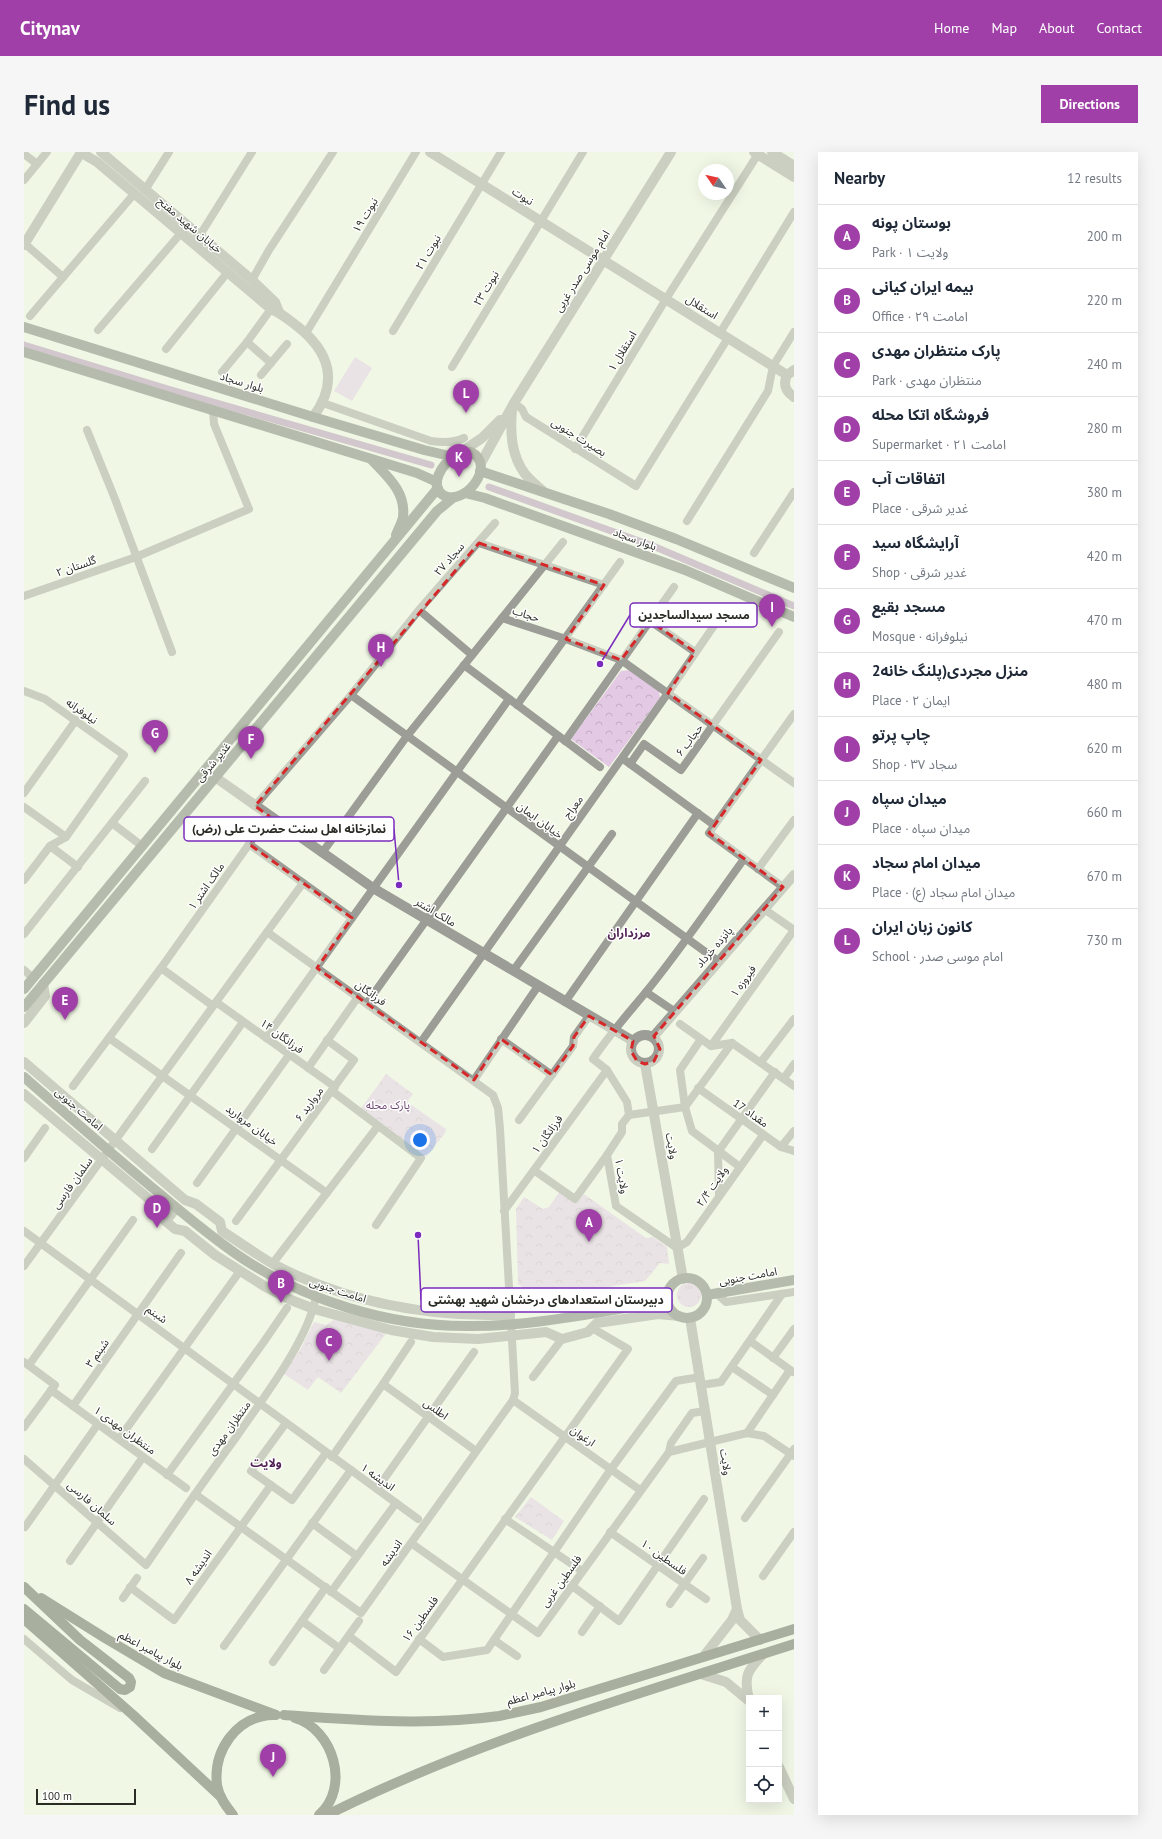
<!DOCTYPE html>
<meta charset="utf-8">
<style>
body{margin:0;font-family:"PT Sans","Noto Sans Arabic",sans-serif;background:#f6f6f7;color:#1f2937}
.controls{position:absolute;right:12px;bottom:12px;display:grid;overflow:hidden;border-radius:0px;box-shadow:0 4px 16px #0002}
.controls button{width:36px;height:36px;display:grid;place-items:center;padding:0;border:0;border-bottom:1px solid #e0e1e3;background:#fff;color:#1f2937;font:20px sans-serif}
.compass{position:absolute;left:674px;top:12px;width:36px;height:36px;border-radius:50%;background:#fff;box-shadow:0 4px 16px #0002;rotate:304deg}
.scale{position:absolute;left:12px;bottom:10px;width:100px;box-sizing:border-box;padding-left:4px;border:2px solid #2a2c25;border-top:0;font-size:11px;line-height:14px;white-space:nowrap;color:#2a2c25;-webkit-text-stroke:3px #fff;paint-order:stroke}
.you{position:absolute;left:396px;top:988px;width:14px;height:14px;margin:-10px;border:3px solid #fff;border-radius:50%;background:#1a73e8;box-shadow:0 0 0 6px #1a73e833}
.badge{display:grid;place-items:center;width:26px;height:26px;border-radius:50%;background:#9f3fa7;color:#fff;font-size:13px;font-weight:700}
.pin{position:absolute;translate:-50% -33px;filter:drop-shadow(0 1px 2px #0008)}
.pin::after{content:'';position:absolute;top:21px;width:14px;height:12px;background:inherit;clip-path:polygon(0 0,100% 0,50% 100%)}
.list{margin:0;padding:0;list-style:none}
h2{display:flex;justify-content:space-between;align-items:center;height:52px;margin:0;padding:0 16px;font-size:17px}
h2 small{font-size:13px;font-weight:400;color:#747a83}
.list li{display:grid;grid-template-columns:26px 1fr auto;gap:12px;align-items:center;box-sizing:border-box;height:64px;padding:0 16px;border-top:1px solid #e0e1e3}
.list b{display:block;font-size:15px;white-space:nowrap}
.list p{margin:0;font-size:13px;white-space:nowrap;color:#747a83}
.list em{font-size:13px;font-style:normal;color:#747a83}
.icon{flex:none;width:22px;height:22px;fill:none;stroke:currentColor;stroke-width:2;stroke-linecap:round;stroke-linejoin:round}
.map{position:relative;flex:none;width:770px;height:1663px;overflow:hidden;border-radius:0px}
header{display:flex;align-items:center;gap:24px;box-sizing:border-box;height:56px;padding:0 20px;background:#9f3fa7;color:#fff}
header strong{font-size:19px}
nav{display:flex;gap:22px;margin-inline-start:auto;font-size:14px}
.intro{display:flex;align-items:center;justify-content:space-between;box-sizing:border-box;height:96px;padding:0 24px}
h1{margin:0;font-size:28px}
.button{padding:10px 18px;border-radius:0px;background:#9f3fa7;color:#fff;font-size:14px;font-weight:700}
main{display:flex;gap:24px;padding:0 24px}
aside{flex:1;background:#fff;border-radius:0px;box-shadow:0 4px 16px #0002}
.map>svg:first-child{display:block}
</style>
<header>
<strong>Citynav</strong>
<nav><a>Home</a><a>Map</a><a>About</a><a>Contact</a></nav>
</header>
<div class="intro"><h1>Find us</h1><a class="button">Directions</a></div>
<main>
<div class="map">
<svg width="770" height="1663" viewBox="0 0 770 1663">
<defs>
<pattern id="grass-tufts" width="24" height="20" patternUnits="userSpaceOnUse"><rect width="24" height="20" fill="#e3c9e4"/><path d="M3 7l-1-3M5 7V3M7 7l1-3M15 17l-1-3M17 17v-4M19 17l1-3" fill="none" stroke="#c3adc3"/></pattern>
<pattern id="forest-crowns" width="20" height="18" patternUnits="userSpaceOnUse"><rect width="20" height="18" fill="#e3c9e4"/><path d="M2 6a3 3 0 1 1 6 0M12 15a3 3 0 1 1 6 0" fill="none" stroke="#c3adc3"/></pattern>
</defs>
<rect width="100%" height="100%" fill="#f1f7e5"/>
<circle fill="url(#grass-tufts)" cx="665" cy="1143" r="12"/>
<g fill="url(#forest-crowns)">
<path d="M607 518 635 539 636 546 585 615 547 587 597 519Z"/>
<path d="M362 922 389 942 383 950 422 977 421 981 402 1005 336 958Z"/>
<path d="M536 1039 553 1051 560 1042 622 1086 629 1085 643 1095 645 1112 636 1111 621 1129 514 1146 494 1132 492 1057 500 1045 519 1057 525 1055Z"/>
<path d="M312 1166 364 1179 317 1241 294 1225 284 1238 260 1222 277 1196 290 1170 302 1173Z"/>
<path d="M507 1345 540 1369 528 1388 491 1365Z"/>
</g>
<path fill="#e3c9e4" d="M331 205 348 216 328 249 310 239Z"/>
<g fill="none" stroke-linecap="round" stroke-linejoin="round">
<g stroke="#ac8cae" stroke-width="7">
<path d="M0 193 144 237 407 313"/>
<path d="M465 335 629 394 770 454"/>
</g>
<g stroke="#9b9d96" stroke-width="8">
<path d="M0 2 13 12"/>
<path d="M0 28 23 0"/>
<path d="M121 38 145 0"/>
<path d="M176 83 228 0"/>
<path d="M0 91 39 125"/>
<path d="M228 128 245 98 309 0"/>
<path d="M6 164 110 42"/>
<path d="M74 178 157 81"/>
<path d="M369 179 477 0"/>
<path d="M282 181 392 0"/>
<path d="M696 181 770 60"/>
<path d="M223 190 247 211"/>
<path d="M142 197 203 121"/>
<path d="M428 215 559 0"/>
<path d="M198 220 223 190 247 157"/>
<path d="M237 223 263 192"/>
<path d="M299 251 407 289C419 291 429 291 440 286"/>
<path d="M490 251 498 257 502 265 612 334 704 186"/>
<path d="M63 278 91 347 148 500"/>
<path d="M551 297 642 147 734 2"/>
<path d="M663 369 744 239 749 214 770 180"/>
<path d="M455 391 580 433"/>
<path d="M730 401 770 340"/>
<path d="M0 444 112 405 225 357 190 272 189 259"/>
<path d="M395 458 448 503"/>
<path d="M478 466 539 390"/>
<path d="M626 469 671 500"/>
<path d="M440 513 576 615"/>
<path d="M0 539 21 547 100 603 42 685 26 694 0 728"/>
<path d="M327 543 694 809"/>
<path d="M493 553 596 410"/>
<path d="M541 589 650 435"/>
<path d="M602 609 690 673"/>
<path d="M606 612 620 592 657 618 755 480"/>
<path d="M0 641 52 568"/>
<path d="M231 654 327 543 395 458 471 371"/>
<path d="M0 655 42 685"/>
<path d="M88 671 118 694"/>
<path d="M225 692 328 766"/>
<path d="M26 694 54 715"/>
<path d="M298 701 383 584 478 466 542 487 597 508 770 631"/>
<path d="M734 717 770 668"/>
<path d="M759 735 685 681 770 562"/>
<path d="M740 757 770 778"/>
<path d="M243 780 279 731"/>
<path d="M0 782 121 629"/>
<path d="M137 816 189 854"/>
<path d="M0 818 9 826"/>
<path d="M489 819 588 682"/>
<path d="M622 840 650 859"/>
<path d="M192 850 311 935"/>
<path d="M541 850 674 661"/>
<path d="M343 851 534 584"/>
<path d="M656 872 687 894 708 891"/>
<path d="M85 886 303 1041"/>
<path d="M242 886 485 547"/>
<path d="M477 887 528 923"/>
<path d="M677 887 656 918 661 955 668 979 716 1015"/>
<path d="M397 890 644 541 700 459"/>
<path d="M708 891 770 934"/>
<path d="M687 894 770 778"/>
<path d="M737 910 770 867"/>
<path d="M284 916 334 845"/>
<path d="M760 926 770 912"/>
<path d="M450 928 514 834"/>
<path d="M49 934 137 816 245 664"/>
<path d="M674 936 757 995 770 999"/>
<path d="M308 939 397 1006 352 1073"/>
<path d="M661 955 708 891"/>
<path d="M605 963 661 955"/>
<path d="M495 968 549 894 550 885 565 864"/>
<path d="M757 995 770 979"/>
<path d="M128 997 219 870"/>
<path d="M583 1003 598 980V972L605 963 603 950 583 918 569 907C585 883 603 863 622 840 657 797 688 751 720 707"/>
<path d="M0 1006 21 976"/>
<path d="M511 1019 551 1047 583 1003 592 1054 653 1096 663 1090 739 983"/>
<path d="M173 1031 265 903"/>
<path d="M695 1044 694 1000 751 920"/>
<path d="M480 1059 583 918"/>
<path d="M212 1069 330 908 303 888"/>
<path d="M0 1079 394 1367"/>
<path d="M249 1111 354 974"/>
<path d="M0 1114 243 780 469 943 474 956 476 977 491 1241 489 1248 337 1461 171 1342"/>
<path d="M692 1141 702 1150 770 1140"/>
<path d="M726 1189 769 1220"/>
<path d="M749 1206 770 1177"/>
<path d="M0 1210 31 1233 0 1275"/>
<path d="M5 1213 109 1068"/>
<path d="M708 1215 749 1243"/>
<path d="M509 1225 538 1187"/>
<path d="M359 1232 452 1299"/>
<path d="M677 1233 697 1230 758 1142"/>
<path d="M27 1238 162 1336"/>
<path d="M489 1248 616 1338"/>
<path d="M49 1254 157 1101"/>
<path d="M262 1271 227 1319 268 1348 302 1301"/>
<path d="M723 1281 766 1218"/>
<path d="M95 1287 216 1119"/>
<path d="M645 1300 647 1291 668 1261 681 1259"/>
<path d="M308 1305 359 1232 387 1190"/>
<path d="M0 1307 122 1413C152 1369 182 1326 213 1284 239 1246 283 1190 292 1145"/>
<path d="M143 1323 239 1191 263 1156"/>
<path d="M353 1337 450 1200"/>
<path d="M721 1366 770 1297"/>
<path d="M481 1367 558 1419"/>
<path d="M288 1371 333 1404"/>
<path d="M1 1375 74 1272"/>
<path d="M586 1380 682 1447"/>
<path d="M387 1391 514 1481 645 1300 723 1281 740 1284 770 1304"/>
<path d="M46 1409 119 1305"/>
<path d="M739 1424 770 1380"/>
<path d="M547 1433 595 1469 680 1347"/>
<path d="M106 1435 150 1468 247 1333"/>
<path d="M307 1440 372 1351"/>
<path d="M99 1446 113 1426"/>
<path d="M646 1452 679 1406"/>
<path d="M278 1469 315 1496"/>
<path d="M558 1480 576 1454"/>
<path d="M325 1484 372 1520 604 1197 568 1176"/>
<path d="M0 1487 48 1528 96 1556"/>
<path d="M395 1487 419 1505 463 1498 587 1317 652 1229 676 1225"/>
<path d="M470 1488 493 1504"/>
<path d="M200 1494 327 1318"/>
<path d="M249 1510 302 1435"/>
<path d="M300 1518 335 1469"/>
</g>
<g stroke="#9b9d96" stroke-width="10">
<path d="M77 0 228 128 251 150 255 160"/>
<path d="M406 0 763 223"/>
<path d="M730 0 770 25"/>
<path d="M748 0 770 14"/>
<path d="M61 3 73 10 247 157C257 161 264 167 273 174 306 200 315 230 289 265"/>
<path d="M0 93 56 2"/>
<path d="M770 218 763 223C759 232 761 239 770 245"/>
<path d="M488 258C486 280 487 303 501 322 506 328 513 334 519 339"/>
<path d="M434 302 458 286 476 268"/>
<path d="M457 311 490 251 647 0"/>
<path d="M191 625 349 736 609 889"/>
<path d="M0 871 21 844 19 832"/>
<circle cx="621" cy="897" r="14"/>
<path d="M629 885 770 723"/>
<path d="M0 910 161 1048 172 1052 196 1070 198 1079C215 1090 232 1102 249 1112 323 1151 404 1165 486 1163"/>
<path d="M621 912 659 1127"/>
<path d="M0 942 125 1047 129 1050 132 1061 151 1077 161 1079 191 1103 240 1134 267 1148 290 1157 367 1178 409 1185 454 1187 522 1180 538 1187 564 1180 573 1171 634 1162 655 1164"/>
<path d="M142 1069 152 1056"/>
<path d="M666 1166 713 1457 716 1468 736 1488"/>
<path d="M680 1504 708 1468 713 1457"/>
<path d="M677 1522 702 1530 725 1549"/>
<path d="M725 1547C719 1524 724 1518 739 1502"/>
<path d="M755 1615 770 1647"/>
</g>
<g stroke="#707469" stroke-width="10">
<path d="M0 175 289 265 400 298 430 305"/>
<path d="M0 200 393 321 413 330"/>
<path d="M447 300C474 314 439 356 419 343 404 334 419 311 429 305 435 301 441 301 447 300Z"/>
<path d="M348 308C364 325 382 340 379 365 378 371 374 377 372 383"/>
<path d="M456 319 585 362 652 387 770 436"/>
<path d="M441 341 461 346 661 418 770 465"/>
<path d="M0 837 414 336"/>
<path d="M0 855 413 359 430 345"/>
<path d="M0 925C41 961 82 997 124 1032 155 1058 185 1084 218 1106 283 1149 364 1174 442 1174 510 1175 577 1159 644 1149"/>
<circle cx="663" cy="1146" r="20"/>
<path d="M683 1143 770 1128"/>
</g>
<g stroke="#52574a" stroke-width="10">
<path d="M0 1435 56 1488 105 1526 107 1530 106 1535 101 1538 96 1537 0 1457"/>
<path d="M17 1446 81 1486 140 1521 252 1563"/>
<path d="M0 1467 109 1563 196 1644"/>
<path d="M260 1563C331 1568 404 1574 475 1564 489 1561 503 1558 517 1555L770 1477"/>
<path d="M271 1566C309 1577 327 1635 295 1663"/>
<path d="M209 1663C202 1654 195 1645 193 1633 189 1599 212 1564 249 1563"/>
<path d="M303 1663C453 1588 611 1543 770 1492"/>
</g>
</g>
<path d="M0 0H770V1663H0ZM455 391 580 433 542 487 597 508 626 469 671 500 644 541 737 608 685 681 759 735 630 884 636 897 630 909 621 912 613 909 607 899 609 889 565 864 550 885 549 894 528 923 477 887 450 928 293 816 328 766 225 692 245 664 231 654Z" fill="#f1f7e5" fill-opacity=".55" fill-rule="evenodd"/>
<path fill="none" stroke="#d62828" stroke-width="3" stroke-dasharray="8 5" stroke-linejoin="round" d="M455 391 580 433 542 487 597 508 626 469 671 500 644 541 737 608 685 681 759 735 630 884 636 897 630 909 621 912 613 909 607 899 609 889 565 864 550 885 549 894 528 923 477 887 450 928 293 816 328 766 225 692 245 664 231 654Z"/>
<g text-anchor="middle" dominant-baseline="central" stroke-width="3" stroke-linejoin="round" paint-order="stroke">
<g font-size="11" fill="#2a2c25" stroke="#fff">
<text transform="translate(499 44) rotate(32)">نبوت</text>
<text transform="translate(341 63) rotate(-59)">نبوت ۱۹</text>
<text transform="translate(166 73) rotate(40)">خیابان شهید مفتح</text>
<text transform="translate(404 100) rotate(-59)">نبوت ۲۱</text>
<text transform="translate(558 119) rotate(-58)">امام موسی صدر غربی</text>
<text transform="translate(462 136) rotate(-59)">نبوت ۲۳</text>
<text transform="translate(678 155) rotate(32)">استقلال</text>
<text transform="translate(598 199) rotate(-59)">استقلال ۱</text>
<text transform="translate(218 230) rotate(17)">بلوار سجاد</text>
<text transform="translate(555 285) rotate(32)">بصیرت جنوبی</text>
<text transform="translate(611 387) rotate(20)">بلوار سجاد</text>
<text transform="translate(425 407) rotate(-49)">سجاد ۲۷</text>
<text transform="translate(52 414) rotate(-19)">گلستان ۲</text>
<text transform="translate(502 462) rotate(18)">حجاب</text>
<text transform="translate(58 559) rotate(35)">نیلوفرانه</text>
<text transform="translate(665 588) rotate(-53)">حجاب ۶</text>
<text transform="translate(189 610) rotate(-50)">غدیر شرقی</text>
<text transform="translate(549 655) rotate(-54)">معراج</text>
<text transform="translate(516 668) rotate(36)">خیابان ایمان</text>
<text transform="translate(182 734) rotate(-55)">مالک اشتر ۱</text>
<text transform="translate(412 760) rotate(31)">مالک اشتر</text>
<text transform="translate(690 795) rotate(-49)">پانزده خرداد</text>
<text transform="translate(719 829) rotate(-55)">فیروزه ۱</text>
<text transform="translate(347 841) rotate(36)">فرزانگان</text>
<text transform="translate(258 884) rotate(36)">فرزانگان ۱۴</text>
<text transform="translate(285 952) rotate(-54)">مروارید ۶</text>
<text transform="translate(55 957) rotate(41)">امامت جنوبی</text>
<text transform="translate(727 961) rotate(35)">مقداد 17</text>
<text transform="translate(228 973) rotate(36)">خیابان مروارید</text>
<text transform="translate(523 982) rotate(-54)">فرزانگان ۱</text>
<text transform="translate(648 994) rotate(80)">ولایت</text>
<text transform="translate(598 1024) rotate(80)">ولایت ۱</text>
<text transform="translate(48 1031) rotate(-54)">سلمان فارسی</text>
<text transform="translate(688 1034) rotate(-55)">ولایت ۲/۴</text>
<text transform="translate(724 1124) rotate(-10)">امامت جنوبی</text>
<text transform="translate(314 1138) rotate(18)">امامت جنوبی</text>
<text transform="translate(133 1162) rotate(36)">شبنم</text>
<text transform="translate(73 1201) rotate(-55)">شبنم ۳</text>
<text transform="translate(412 1257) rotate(36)">اطلس</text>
<text transform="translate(205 1276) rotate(-54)">منتظران مهدی</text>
<text transform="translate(101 1278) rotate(36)">منتظران مهدی ۱</text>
<text transform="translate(559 1284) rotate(35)">ارغوان</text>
<text transform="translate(702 1310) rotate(81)">ولایت</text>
<text transform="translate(354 1325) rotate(36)">اندیشه ۱</text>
<text transform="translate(68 1351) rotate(41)">سلمان فارسی</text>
<text transform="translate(367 1401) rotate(-55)">اندیشه</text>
<text transform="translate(640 1405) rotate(35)">فلسطین ۱۰</text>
<text transform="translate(174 1415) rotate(-55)">اندیشه ۸</text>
<text transform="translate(537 1429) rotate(-54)">فلسطین غربی</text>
<text transform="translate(396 1467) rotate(-54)">فلسطین ۱۶</text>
<text transform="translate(127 1498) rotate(28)">بلوار پیامبر اعظم</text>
<text transform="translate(517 1540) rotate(-15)">بلوار پیامبر اعظم</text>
</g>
<g font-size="11" fill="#704573" stroke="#fff">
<text x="364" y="953">پارک محله</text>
</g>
<g font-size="12" font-weight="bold" fill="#522456" stroke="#fff">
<text x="605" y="780">مرزداران</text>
<text x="242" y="1310">ولایت</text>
</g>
</g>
<path fill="none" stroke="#7b2cbf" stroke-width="1.5" d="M576 512L606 463M375 733L370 677M394 1083L397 1148"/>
<g fill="#7b2cbf" stroke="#fff" stroke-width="1.5">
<circle cx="576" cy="512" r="4"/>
<circle cx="375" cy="733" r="4"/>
<circle cx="394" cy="1083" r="4"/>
</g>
<g fill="#fff" stroke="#7b2cbf" stroke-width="1.5">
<rect x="606" y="451" width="127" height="24" rx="4"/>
<rect x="160" y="665" width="210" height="24" rx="4"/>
<rect x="397" y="1136" width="251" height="24" rx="4"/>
</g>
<g font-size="12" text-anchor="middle" font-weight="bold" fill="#2a2c25">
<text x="670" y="467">مسجد سیدالساجدین</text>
<text x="265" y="681">نمازخانه اهل سنت حضرت علی (رض)</text>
<text x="522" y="1152">دبیرستان استعدادهای درخشان شهید بهشتی</text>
</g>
</svg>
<div class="controls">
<button>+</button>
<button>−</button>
<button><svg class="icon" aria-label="locate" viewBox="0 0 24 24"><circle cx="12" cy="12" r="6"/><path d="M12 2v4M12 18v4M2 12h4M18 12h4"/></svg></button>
</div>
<svg class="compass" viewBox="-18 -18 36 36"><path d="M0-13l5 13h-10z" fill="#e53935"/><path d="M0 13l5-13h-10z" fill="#747a83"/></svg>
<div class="scale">100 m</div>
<div class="you"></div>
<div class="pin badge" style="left:565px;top:1090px">A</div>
<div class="pin badge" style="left:257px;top:1151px">B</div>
<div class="pin badge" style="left:305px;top:1209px">C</div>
<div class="pin badge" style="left:133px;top:1076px">D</div>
<div class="pin badge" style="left:41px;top:868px">E</div>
<div class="pin badge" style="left:227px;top:607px">F</div>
<div class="pin badge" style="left:131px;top:601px">G</div>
<div class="pin badge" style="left:357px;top:515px">H</div>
<div class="pin badge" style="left:748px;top:475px">I</div>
<div class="pin badge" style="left:249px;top:1625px">J</div>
<div class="pin badge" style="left:435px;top:325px">K</div>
<div class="pin badge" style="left:442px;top:261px">L</div>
</div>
<aside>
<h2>Nearby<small>12 results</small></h2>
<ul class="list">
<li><span class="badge">A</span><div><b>بوستان پونه</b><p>Park · ولایت ۱</p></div><em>200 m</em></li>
<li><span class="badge">B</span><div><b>بیمه ایران کیانی</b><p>Office · امامت ۲۹</p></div><em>220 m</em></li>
<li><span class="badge">C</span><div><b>پارک منتظران مهدی</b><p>Park · منتظران مهدی</p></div><em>240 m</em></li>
<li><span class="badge">D</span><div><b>فروشگاه اتکا محله</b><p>Supermarket · امامت ۲۱</p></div><em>280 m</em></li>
<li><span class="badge">E</span><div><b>اتفاقات آب</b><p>Place · غدیر شرقی</p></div><em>380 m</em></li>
<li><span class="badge">F</span><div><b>آرایشگاه سید</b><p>Shop · غدیر شرقی</p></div><em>420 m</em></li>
<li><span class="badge">G</span><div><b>مسجد بقیع</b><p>Mosque · نیلوفرانه</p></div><em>470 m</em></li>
<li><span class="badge">H</span><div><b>منزل مجردی(پلنگ خانه2</b><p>Place · ایمان ۲</p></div><em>480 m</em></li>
<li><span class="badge">I</span><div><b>چاپ پرتو</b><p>Shop · سجاد ۳۷</p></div><em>620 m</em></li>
<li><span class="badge">J</span><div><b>میدان سپاه</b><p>Place · میدان سپاه</p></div><em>660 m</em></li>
<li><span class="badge">K</span><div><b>میدان امام سجاد</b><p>Place · میدان امام سجاد (ع)</p></div><em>670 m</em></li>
<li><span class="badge">L</span><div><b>کانون زبان ایران</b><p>School · امام موسی صدر</p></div><em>730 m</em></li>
</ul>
</aside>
</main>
